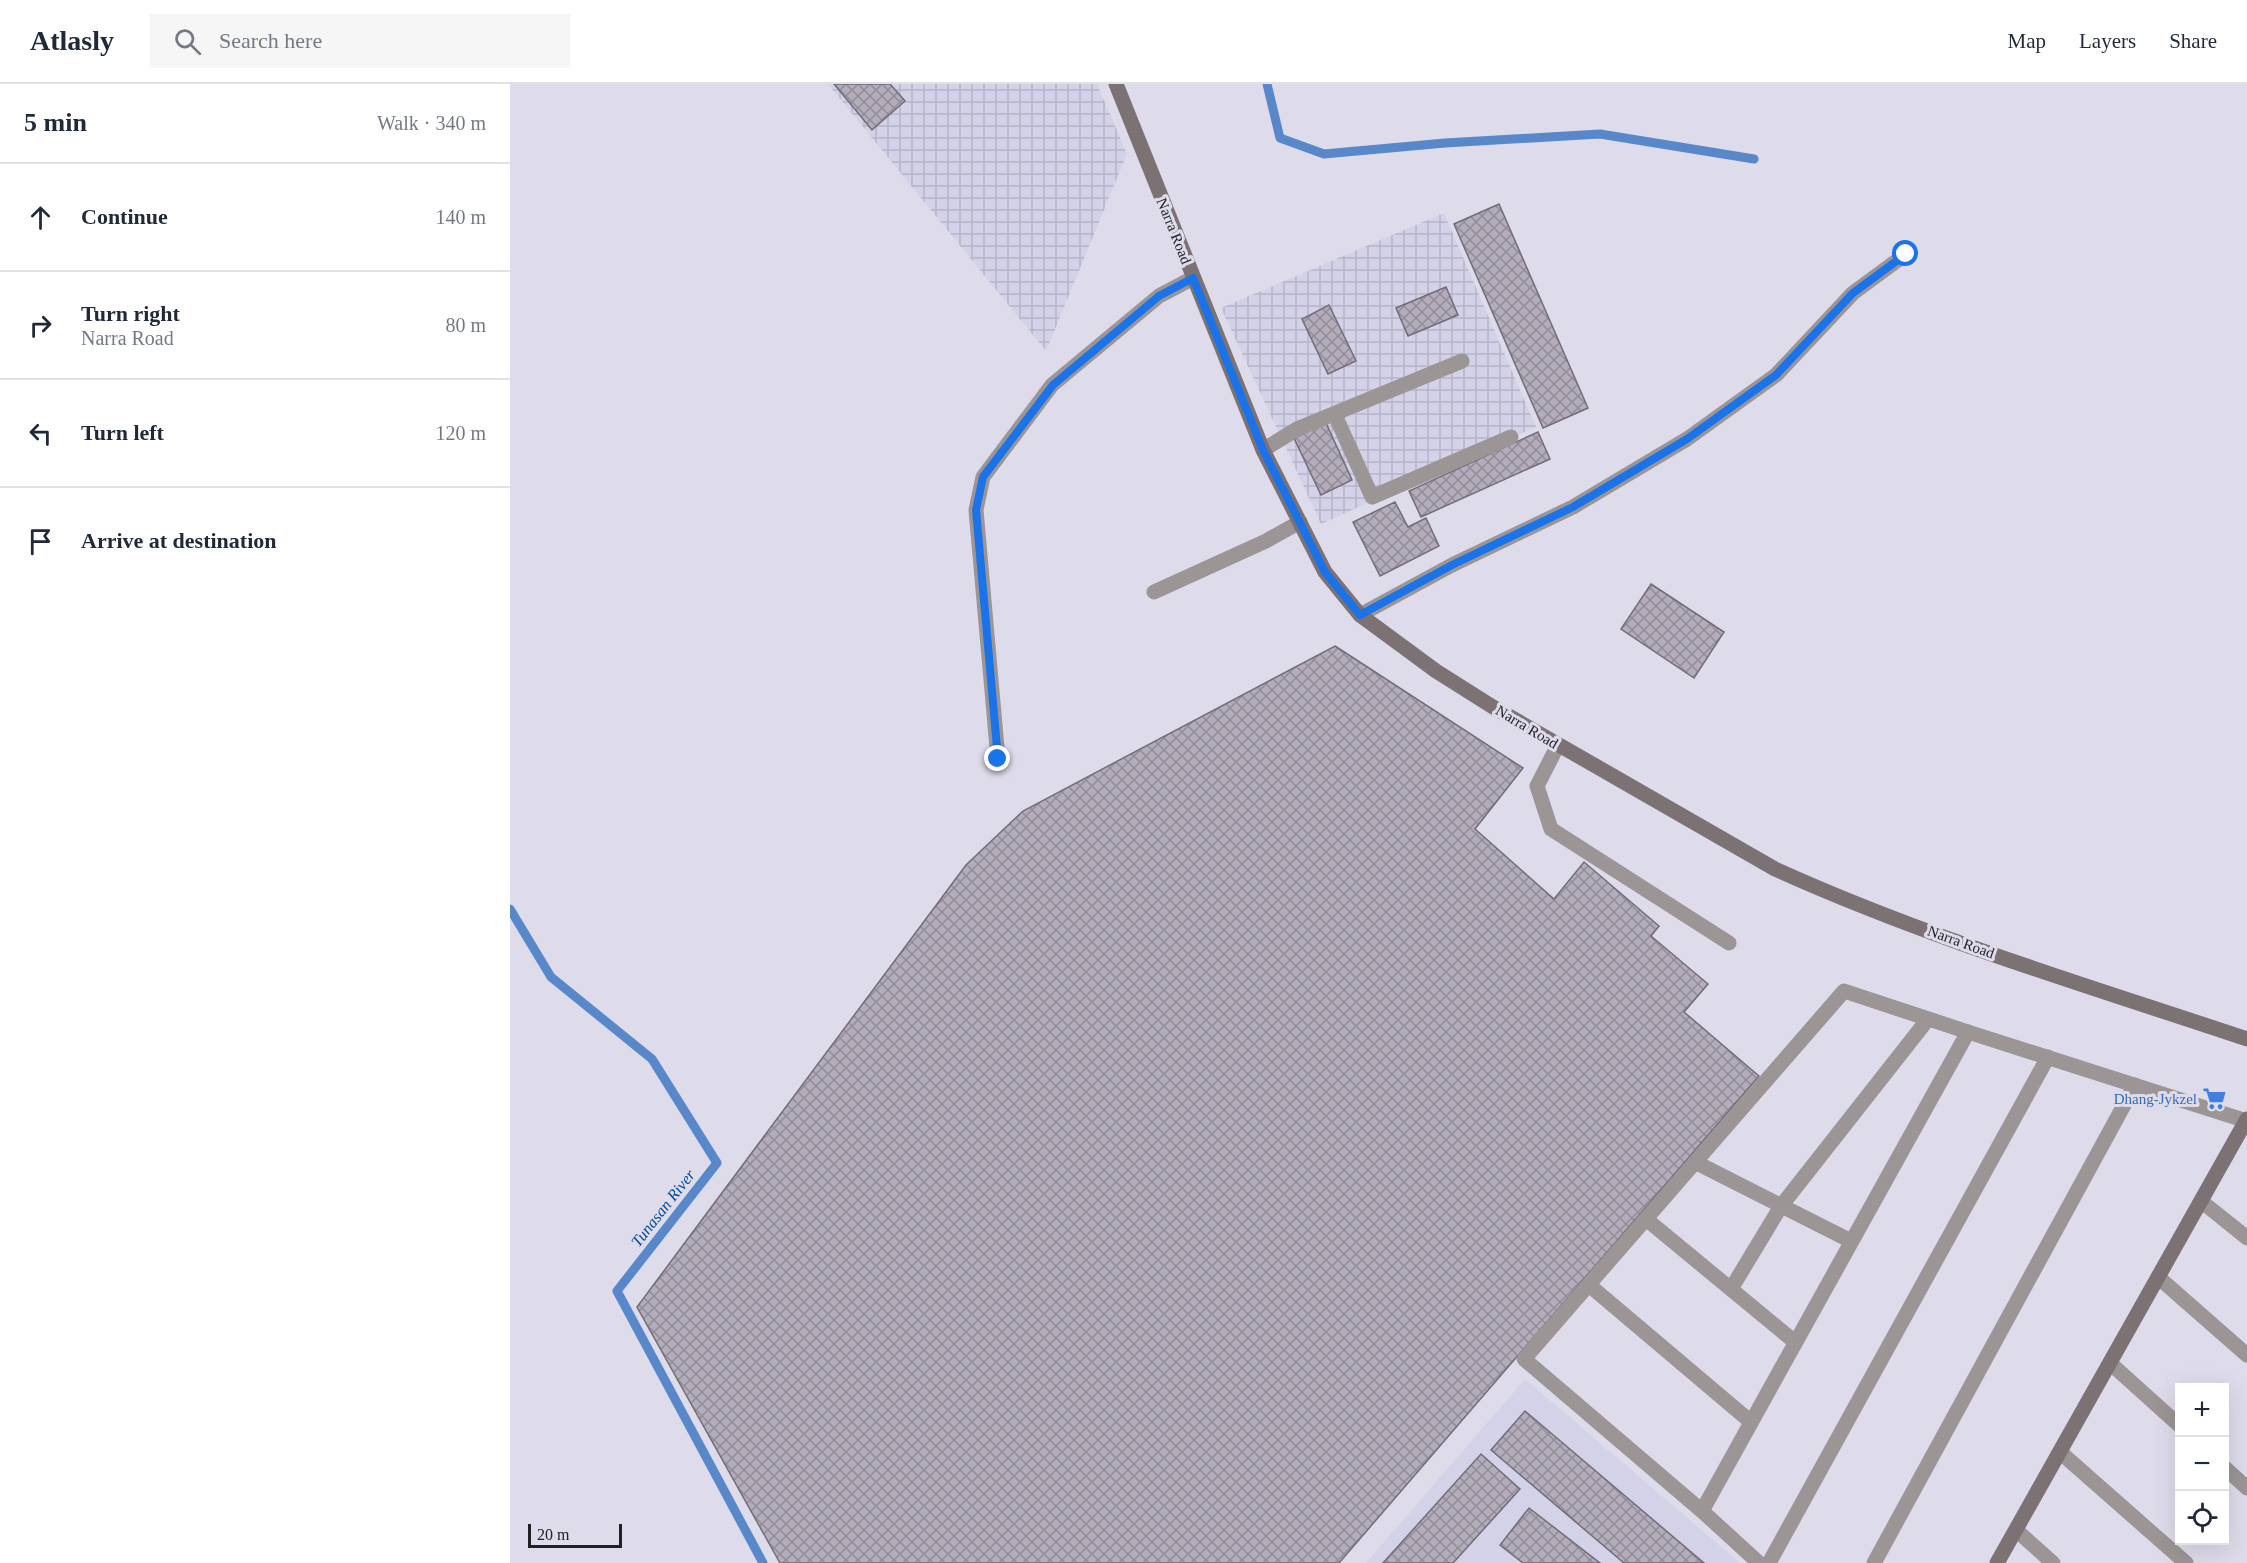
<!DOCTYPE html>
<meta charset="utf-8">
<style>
body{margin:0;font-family:Georgia,serif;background:#f6f6f7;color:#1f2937}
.controls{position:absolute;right:18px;bottom:18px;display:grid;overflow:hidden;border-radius:0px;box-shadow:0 6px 24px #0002}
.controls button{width:54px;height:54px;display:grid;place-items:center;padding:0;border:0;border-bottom:2px solid #e0e1e3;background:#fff;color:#1f2937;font:30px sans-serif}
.scale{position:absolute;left:18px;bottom:15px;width:94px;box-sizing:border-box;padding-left:6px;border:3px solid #212025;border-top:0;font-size:16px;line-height:21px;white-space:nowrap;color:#212025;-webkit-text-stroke:4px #dedceb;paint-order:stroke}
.stop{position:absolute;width:18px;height:18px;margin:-14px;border:4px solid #1a73e8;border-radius:50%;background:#fff}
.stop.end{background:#1a73e8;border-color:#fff;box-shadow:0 2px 6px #0008}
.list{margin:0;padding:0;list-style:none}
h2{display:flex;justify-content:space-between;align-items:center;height:78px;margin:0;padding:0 24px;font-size:26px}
h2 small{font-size:20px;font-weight:400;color:#747a83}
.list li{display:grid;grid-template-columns:39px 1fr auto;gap:18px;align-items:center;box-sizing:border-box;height:108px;padding:0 24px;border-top:2px solid #e0e1e3}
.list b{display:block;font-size:22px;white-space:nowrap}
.list p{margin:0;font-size:20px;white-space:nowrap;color:#747a83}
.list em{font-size:20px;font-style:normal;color:#747a83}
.icon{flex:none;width:33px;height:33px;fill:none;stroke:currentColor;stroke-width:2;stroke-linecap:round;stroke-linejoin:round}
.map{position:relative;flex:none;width:1737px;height:1479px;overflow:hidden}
header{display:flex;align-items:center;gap:36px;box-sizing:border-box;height:84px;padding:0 30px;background:#fff;border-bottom:2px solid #e0e1e3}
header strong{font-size:28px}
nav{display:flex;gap:33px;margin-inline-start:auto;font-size:21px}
.search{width:420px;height:54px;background:#f6f6f7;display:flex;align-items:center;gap:15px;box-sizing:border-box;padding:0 21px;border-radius:0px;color:#747a83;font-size:22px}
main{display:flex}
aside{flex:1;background:#fff}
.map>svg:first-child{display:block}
</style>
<header>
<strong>Atlasly</strong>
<div class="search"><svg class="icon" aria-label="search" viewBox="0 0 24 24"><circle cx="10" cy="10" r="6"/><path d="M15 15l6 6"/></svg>Search here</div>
<nav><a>Map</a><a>Layers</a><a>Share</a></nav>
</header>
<main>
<aside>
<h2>5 min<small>Walk · 340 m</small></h2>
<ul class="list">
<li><svg class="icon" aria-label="ahead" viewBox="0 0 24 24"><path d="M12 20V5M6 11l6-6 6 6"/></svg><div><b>Continue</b></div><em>140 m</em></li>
<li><svg class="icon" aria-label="right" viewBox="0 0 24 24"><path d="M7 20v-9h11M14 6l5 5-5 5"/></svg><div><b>Turn right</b><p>Narra Road</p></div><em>80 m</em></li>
<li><svg class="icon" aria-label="left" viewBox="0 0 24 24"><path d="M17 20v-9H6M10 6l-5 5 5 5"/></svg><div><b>Turn left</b></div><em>120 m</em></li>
<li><svg class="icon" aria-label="arrive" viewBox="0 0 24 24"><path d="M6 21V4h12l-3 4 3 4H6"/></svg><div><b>Arrive at destination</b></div></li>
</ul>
</aside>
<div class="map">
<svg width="1737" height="1479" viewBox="0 0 1737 1479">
<defs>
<pattern id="industrial-grid" width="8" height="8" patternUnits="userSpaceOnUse" patternTransform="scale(1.5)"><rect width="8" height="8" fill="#d4d2e8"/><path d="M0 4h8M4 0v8" fill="none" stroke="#b6b4c7"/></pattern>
<pattern id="building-cross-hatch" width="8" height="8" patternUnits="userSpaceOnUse" patternTransform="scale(1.5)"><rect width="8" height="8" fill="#b3adbb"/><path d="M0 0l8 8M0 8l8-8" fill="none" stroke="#918c98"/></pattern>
</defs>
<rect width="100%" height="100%" fill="#dedceb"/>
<path fill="#d4d2e8" d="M1015 1295 1230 1479H856Z"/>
<g fill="url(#industrial-grid)">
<path d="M318 0H587L617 70 536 267Z"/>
<path d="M934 129 1026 343 811 440 711 224Z"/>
</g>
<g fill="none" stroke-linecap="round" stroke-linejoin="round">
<g stroke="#5888c9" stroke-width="9">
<path d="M757 0 770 54 814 70 935 59 1090 50 1244 75"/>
<path d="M0 825 41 893 142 975 207 1079 107 1207 253 1479"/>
</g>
</g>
<g fill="url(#building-cross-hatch)" stroke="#726c79" stroke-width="1.5">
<path d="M324 0H380L395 17 362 46Z"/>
<path d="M989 120 1078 324 1033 344 944 140Z"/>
<path d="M936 203 948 231 898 252 886 224Z"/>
<path d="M819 221 846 277 818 290 792 235Z"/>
<path d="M816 339 842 396 811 411 784 354Z"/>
<path d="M1028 348 1040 375 911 433 899 407Z"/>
<path d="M885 418 898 443 916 434 929 462 870 492 843 438Z"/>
<path d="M1141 500 1214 548 1184 594 1111 545Z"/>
<path d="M825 562 1013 684 965 745 1044 815 1074 778 1149 842 1141 852 1198 900 1174 928 1249 992 829 1479H270L127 1223 456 781 513 727Z"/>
<path d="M1015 1327 1194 1479H1114L981 1366Z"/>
<path d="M971 1370 1010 1405 943 1479H873Z"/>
<path d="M1019 1424 1090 1479H1013L990 1461Z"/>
</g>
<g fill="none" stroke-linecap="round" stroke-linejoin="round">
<g stroke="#9c9596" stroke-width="15">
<path d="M825 331 862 413 1001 353"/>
<path d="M753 366 787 345 952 277"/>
<path d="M644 508 756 457 790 438"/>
<path d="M850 531 942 481 1063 423 1177 355 1266 291 1343 209 1396 170"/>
<path d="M1048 661 1027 702 1041 745 1219 859"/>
<path d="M488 675 466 426 473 393 542 301 649 212 683 194"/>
<path d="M1185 1078 1341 1157"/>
<path d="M1691 1117 1737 1154"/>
<path d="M1136 1135 1285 1258"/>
<path d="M1648 1193 1737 1271"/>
<path d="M1079 1201 1241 1338"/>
<path d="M1221 1205 1271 1122 1418 935"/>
<path d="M1550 1368 1676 1479"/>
<path d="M1192 1427 1458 948"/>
<path d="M1506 1446 1543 1479"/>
<path d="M1259 1479 1538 973"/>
<path d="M1364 1479 1625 1001"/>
</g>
<g stroke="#9c9596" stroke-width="15">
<path d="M1600 1279 1670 1342"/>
<path d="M1714 1383 1737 1404"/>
<path d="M1249 1479 1192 1427 1014 1275 1334 907 1458 948 1737 1037"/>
</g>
<g stroke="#7c7173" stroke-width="15">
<path d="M606 0 753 366 815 488 850 531 926 587 983 623 1265 785C1417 854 1579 902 1737 955"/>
<path d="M1487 1479 1737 1035"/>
</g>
</g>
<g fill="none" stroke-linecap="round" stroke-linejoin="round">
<path stroke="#1a73e8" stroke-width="8" d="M488 675 466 426 473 393 543 301 649 212 683 194 753 366 815 488 850 531 942 481 1063 423 1177 355 1266 291 1343 209 1396 170"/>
</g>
<defs>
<symbol id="supermarket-bare" viewBox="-9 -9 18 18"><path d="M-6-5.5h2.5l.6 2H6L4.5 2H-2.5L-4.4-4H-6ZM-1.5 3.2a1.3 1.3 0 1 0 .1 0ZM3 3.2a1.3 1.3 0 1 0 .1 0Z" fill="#3f7fe0" stroke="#dedceb" stroke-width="2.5" paint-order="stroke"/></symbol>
</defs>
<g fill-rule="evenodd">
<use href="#supermarket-bare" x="1688" y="998" width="33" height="33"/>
</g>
<g text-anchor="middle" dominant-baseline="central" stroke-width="6" stroke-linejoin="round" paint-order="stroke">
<g font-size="15" fill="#212025" stroke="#dedceb">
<text transform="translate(664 147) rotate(68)">Narra Road</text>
<text transform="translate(1017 643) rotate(31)">Narra Road</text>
<text transform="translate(1451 858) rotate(20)">Narra Road</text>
</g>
<g font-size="15" fill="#366cbe" stroke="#dedceb" text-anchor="end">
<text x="1687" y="1015">Dhang-Jykzel</text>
</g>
<g font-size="16" font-style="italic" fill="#004996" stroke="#dedceb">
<text transform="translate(153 1124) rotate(-52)">Tunasan River</text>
</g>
</g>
</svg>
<div class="controls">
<button>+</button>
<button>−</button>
<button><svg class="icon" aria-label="locate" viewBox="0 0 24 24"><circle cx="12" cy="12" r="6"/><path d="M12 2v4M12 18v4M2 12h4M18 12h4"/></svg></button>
</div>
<div class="scale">20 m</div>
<div class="stop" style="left:1396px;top:170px"></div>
<div class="stop end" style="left:488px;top:675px"></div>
</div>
</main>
